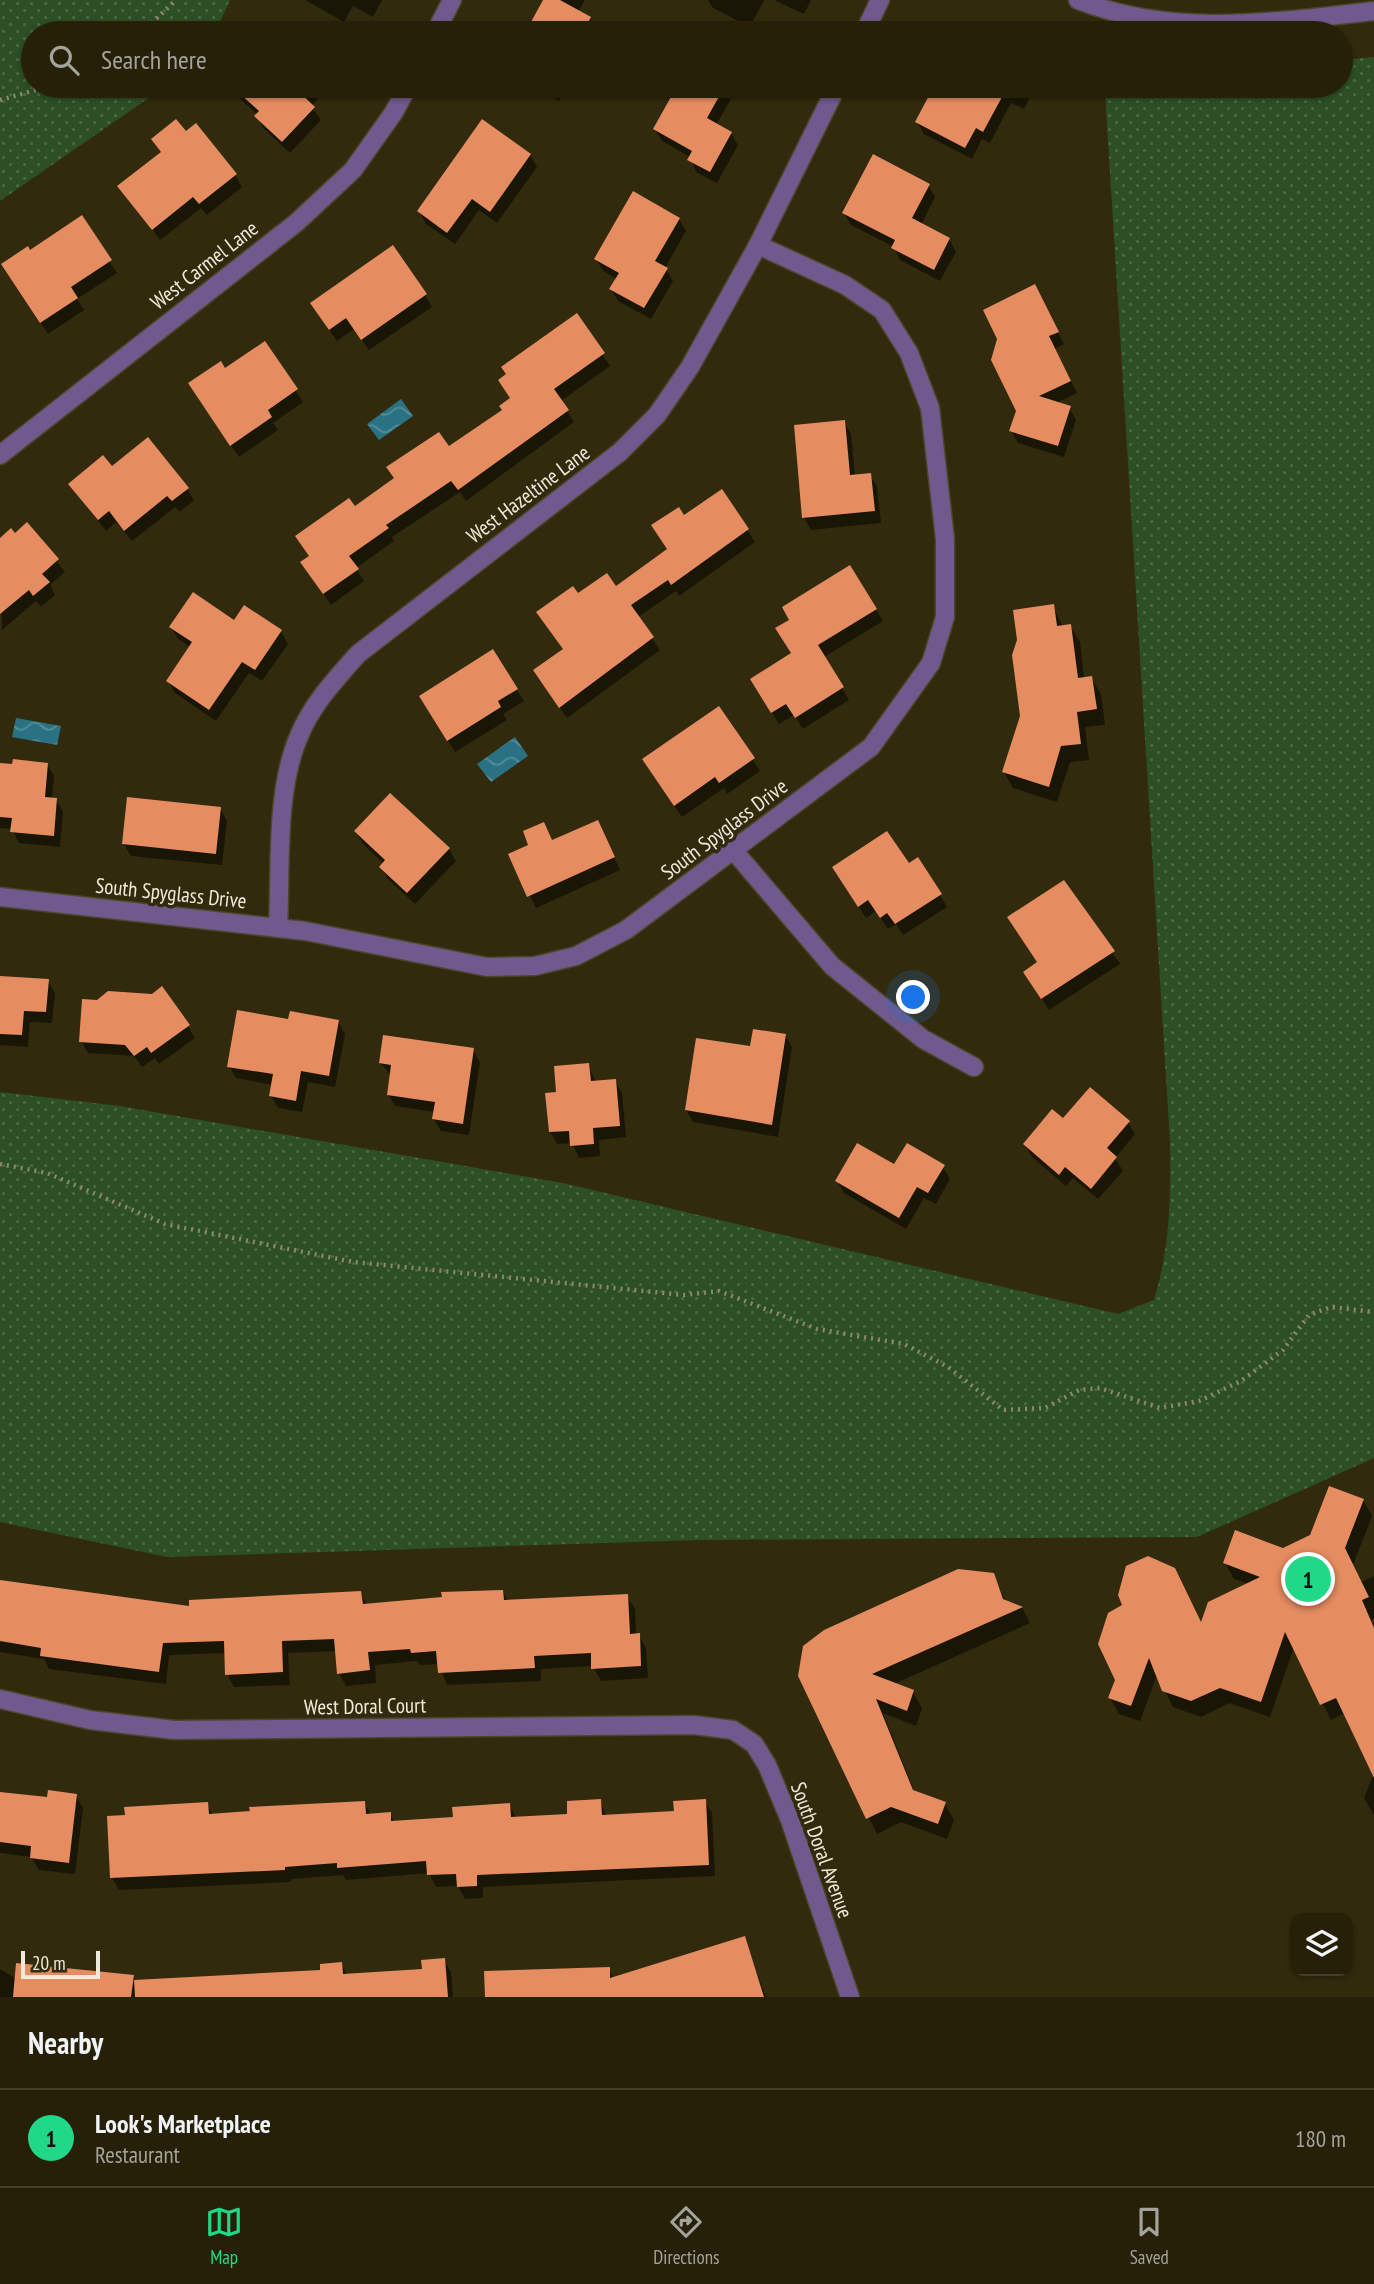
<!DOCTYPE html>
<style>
body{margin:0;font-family:"PT Sans Narrow",sans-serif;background:#2e2812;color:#f1f3f6}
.controls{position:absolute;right:21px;bottom:21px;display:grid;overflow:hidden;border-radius:14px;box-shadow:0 2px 5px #0004}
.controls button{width:63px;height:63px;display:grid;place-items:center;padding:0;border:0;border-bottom:2px solid #423e2a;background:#262009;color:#f1f3f6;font:35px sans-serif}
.scale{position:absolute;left:21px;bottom:18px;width:79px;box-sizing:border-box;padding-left:7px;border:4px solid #efead9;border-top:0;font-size:19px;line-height:24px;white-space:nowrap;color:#efead9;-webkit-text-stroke:5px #322a0c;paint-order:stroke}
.you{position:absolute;left:914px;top:998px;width:24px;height:24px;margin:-18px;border:5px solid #fff;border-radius:50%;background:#1a73e8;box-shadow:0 0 0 10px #1a73e833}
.badge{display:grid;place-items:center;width:46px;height:46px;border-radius:50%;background:#20d887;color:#111;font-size:23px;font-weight:700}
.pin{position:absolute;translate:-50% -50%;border:4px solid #fff;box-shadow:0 2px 7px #0006}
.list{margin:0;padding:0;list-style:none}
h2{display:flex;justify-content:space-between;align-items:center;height:91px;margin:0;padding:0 28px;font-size:30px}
h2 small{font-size:23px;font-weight:400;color:#a4a39c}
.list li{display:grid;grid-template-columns:46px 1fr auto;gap:21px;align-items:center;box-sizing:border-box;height:98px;padding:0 28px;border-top:2px solid #423e2a}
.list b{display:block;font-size:26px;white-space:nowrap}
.list p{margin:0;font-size:23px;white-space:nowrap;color:#a4a39c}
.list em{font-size:23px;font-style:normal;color:#a4a39c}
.icon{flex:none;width:38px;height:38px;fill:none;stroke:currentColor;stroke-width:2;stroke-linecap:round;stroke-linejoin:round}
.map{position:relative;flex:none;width:1374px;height:1997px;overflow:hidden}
.search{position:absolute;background:#262009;box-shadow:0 2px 5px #0004;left:21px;right:21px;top:21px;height:77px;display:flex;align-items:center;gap:18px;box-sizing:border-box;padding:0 24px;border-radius:38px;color:#a4a39c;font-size:26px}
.sheet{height:189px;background:#262009}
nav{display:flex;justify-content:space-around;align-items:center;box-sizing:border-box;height:98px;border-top:2px solid #423e2a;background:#262009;font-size:19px;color:#a4a39c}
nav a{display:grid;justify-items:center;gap:4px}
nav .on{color:#20d887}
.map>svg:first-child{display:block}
</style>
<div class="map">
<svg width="1374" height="1997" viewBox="0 0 1374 1997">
<defs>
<pattern id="grass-dots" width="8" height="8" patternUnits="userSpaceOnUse" patternTransform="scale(1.75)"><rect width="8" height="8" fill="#2d4f25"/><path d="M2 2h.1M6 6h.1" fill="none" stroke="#4c6844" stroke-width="1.8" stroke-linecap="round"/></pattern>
<pattern id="water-waves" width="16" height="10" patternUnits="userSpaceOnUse" patternTransform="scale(1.75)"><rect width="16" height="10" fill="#2a7283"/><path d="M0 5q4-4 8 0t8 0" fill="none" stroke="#548d9a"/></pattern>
</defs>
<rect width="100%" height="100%" fill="#322a0c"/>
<g fill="url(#grass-dots)">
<path d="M0 0H230L215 33H33V86H166L0 201Z"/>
<path d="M1374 57V1458L1197 1537 700 1540 167 1557 0 1522V1092L120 1106 563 1183 1118 1314 1154 1300C1170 1247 1171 1197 1170 1142L1105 92 1139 86H1341V60Z"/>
</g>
<g fill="url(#water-waves)">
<path d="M401 399 413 416 379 440 367 424Z"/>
<path d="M16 718 61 726 57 745 12 737Z"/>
<path d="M515 737 528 756 491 782 477 764Z"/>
</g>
<g fill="#0007">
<path d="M305 0H382L373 17 353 6 344 22Z"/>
<path d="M545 0H585L578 12 590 18 597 30 596 33H516L519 29 527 33Z"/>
<path d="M708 0H764L750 27 713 8Z"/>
<path d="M774 0H811L804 14Z"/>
<path d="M290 22 302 33H279Z"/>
<path d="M232 86H331L311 106 321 120 290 153 263 128 258 115 238 97Z"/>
<path d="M518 86H527L537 91 539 88 535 86H567L559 101 541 91 537 96Z"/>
<path d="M679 86H722L731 99 716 125 731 133 738 145 717 183 696 172 690 157 662 141 655 129Z"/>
<path d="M936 86 951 89 953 86H1036L1024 109 1011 103 990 143 982 139 972 159 924 134 917 122Z"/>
<path d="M185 133 235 175 242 187 207 215 201 208 160 240 120 187 161 153 153 139Z"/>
<path d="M530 155 537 167 497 223 479 210 455 244 426 224 419 211Z"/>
<path d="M928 185 935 197 921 225 949 239 956 252 940 281 900 260 894 247 851 225 844 213Z"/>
<path d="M81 218 117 273 77 299 84 310 48 334 10 276Z"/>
<path d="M679 219 686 231 665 268 673 281 651 319 618 301 611 289 617 279 603 271 596 259Z"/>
<path d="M425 295 432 307 369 350 354 329 337 341 319 315Z"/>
<path d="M1041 299 1064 344 1055 349 1077 393 1056 403 1069 407 1076 420 1064 457 1018 443 1011 430 1018 411 999 339Z"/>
<path d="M576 316 610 366 561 401 574 422 466 501 460 492 392 537 394 541 356 568 364 581 331 605 310 575 354 509 504 411Z"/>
<path d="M265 343 303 402 273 423 278 430 239 457 197 396 225 371Z"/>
<path d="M844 422 851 434 855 476 870 475 877 487 881 523 811 530 804 518Z"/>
<path d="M112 468 187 489 194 500 180 512 175 507 132 541 116 522 106 531 70 484Z"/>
<path d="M722 491 755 542 679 596 676 591 638 617 660 650 567 718 542 682 564 651 577 596 616 588 669 550 683 517Z"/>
<path d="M27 525 65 572 50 585 55 595 41 607 36 601 2 630 0 540 15 535Z"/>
<path d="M850 568 883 621 824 657 849 700 803 729 794 715 779 724 752 679 793 654 792 621Z"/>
<path d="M1053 606 1063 627 1070 626 1080 642 1084 679 1091 678 1101 694 1105 725 1085 727 1089 760 1070 762 1057 802 1013 788 1004 772Z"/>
<path d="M234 622 281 632 288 644 262 681 249 673 216 721 175 693 168 681 190 647 178 639 171 627Z"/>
<path d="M517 690 524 701 503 714 507 720 455 752 428 708Z"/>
<path d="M719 709 760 771 727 794 724 788 682 817 651 772Z"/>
<path d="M47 764 54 776 52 799 56 800 63 812 60 847 19 843 12 829 0 828V765Z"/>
<path d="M220 808 227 821 222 865 131 856 124 844Z"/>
<path d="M598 822 620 870 536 908 510 855 553 842Z"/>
<path d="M356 832 449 849 456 861 415 904 388 879 381 867 384 864 363 844Z"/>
<path d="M908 866 940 895 947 907 903 935 896 924 888 929 876 911 866 918 841 879Z"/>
<path d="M1063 883 1120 964 1049 1010 1032 984Z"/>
<path d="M0 978 48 981 55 993 52 1023 30 1022 28 1047 0 1045Z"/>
<path d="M290 1021H338L345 1034 335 1087 308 1082 302 1112 278 1108 271 1096 273 1085 236 1078 229 1066Z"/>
<path d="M188 1026 195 1038 159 1064 155 1058 142 1067 134 1056 88 1053 81 1041Z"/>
<path d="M785 1035 792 1047 778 1137 693 1122 686 1110 751 1048Z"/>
<path d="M473 1050 480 1062 469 1135 441 1131 434 1119 435 1112 395 1106 388 1094 391 1076 381 1063Z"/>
<path d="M588 1065 596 1082 615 1080 622 1093 626 1137 599 1140 600 1156 579 1158 572 1143 557 1144 550 1131 558 1093Z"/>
<path d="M1063 1121 1128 1122 1135 1134 1115 1158 1123 1171 1098 1199 1073 1178 1066 1186 1032 1157 1025 1145Z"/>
<path d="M895 1167H943L950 1179 936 1204 924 1198 906 1229 844 1193 837 1181Z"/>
<path d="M1363 1500 1372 1516 1353 1565 1362 1582 1374 1576V1619L1371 1620 1374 1626V1815L1364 1798 1374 1773 1345 1713 1331 1720 1294 1647 1270 1717 1229 1703 1201 1717 1173 1707 1157 1675 1140 1721 1119 1714 1110 1698 1117 1680 1100 1644 1202 1624 1249 1584 1234 1579 1225 1563 1284 1550 1312 1537Z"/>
<path d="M993 1574 1006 1602 1022 1608 1030 1623 894 1684 913 1692 922 1708 916 1726 883 1713 915 1793 945 1804 954 1820 947 1839 901 1822 877 1834 800 1676Z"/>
<path d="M0 1581 191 1608 360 1593 368 1606 502 1591 508 1601 627 1596 635 1609 636 1635H639L646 1648 648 1678 601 1681 593 1666 541 1669V1681L447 1685 439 1664 420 1665 417 1661 375 1665 376 1683 346 1686 339 1673 337 1651 288 1653 290 1685 234 1687 227 1674 226 1653 169 1655 166 1684 49 1669 44 1659 0 1652Z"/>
<path d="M0 1793 48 1799 76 1796 83 1808 75 1874 39 1870 31 1857 0 1853Z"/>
<path d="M600 1801 607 1817 676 1813 705 1801 712 1813 715 1876 483 1887V1898L465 1899 458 1886 436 1887 429 1873 346 1880 343 1875 291 1879V1882L119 1890 112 1878 207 1804 213 1815 364 1803 371 1815 390 1814 395 1823 455 1819 509 1805 516 1817 569 1816Z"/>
<path d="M744 1938 766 1997H487L609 1969 614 1979Z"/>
<path d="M444 1960 451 1972 453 1997H0V1969L17 1979 133 1976 136 1982 322 1972 341 1964 348 1976 424 1970Z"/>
</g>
<g fill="#e68c61">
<path d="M543 0H560L591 17 583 33H525Z"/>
<path d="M231 86H293L315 107 282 142 254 116 259 111Z"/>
<path d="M677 86H725L707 118 732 132 710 172 687 160 692 151 653 129Z"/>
<path d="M934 86H1008L983 132 976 128 965 148 915 122Z"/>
<path d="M176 119 186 131 196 123 237 174 199 204 193 197 152 230 117 186 161 152 151 139Z"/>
<path d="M482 119 531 154 490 212 472 199 447 233 417 211Z"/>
<path d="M873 154 930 184 912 218 950 238 934 270 891 248 895 240 842 213Z"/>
<path d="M633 191 680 218 655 261 668 268 644 308 609 289 619 273 594 259Z"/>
<path d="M82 215 112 260 71 287 78 298 40 323 1 264 28 246 30 250Z"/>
<path d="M393 245 427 294 361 340 346 318 329 330 310 303Z"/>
<path d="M1035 284 1059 332 1049 336 1071 381 1039 396 1071 406 1058 446 1009 431 1016 411 991 360 997 339 983 310Z"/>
<path d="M577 313 605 353 554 389 569 410 458 490 451 481 386 525 389 528 349 556 359 569 323 594 300 562 309 556 295 536 349 498 355 506 394 478 386 467 439 432 449 446 502 410 499 406 510 398 498 380 506 374 501 367Z"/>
<path d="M265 341 298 389 268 410 272 417 230 446 188 383 221 361 225 368Z"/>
<path d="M845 420 850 475 871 473 875 511 802 518 794 425Z"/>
<path d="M148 437 189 488 172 501 167 496 124 531 109 511 98 520 68 484 103 455 112 466Z"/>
<path d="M722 489 749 529 671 585 668 580 631 605 654 637 559 708 533 670 563 649 536 612 573 586 578 593 607 573 616 586 667 549 651 525 679 507 684 515Z"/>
<path d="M27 522 59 559 42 574 50 582 33 596 29 590 0 614V538L11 528 15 533Z"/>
<path d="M850 565 877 609 818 645 844 687 795 718 786 704 771 713 750 679 791 653 775 628 789 620 782 607Z"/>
<path d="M193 592 234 620 244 605 282 630 255 670 242 662 209 710 166 681 192 642 169 627Z"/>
<path d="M1054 604 1057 626 1071 624 1078 678 1092 676 1097 709 1077 712 1081 744 1061 746 1049 787 1002 772 1020 716 1012 655 1017 640 1013 610Z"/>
<path d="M493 649 518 689 498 701 501 707 447 741 419 696Z"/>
<path d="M719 706 755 758 719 783 715 777 674 806 642 759Z"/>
<path d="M13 759 48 763 45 797 57 798 54 836 10 832 12 818 0 817V763L12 764Z"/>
<path d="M390 793 450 848 407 893 379 867 385 860 354 831Z"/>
<path d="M127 797 221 807 216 854 122 844Z"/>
<path d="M598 820 615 857 527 897 508 854 528 845 523 831 544 822 552 840Z"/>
<path d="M887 831 909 863 918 857 942 894 895 924 887 913 880 918 868 900 858 907 832 867Z"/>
<path d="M1064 880 1115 951 1041 999 1023 972 1037 962 1007 917Z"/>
<path d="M0 976 49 979 46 1012 24 1011 22 1035 0 1034Z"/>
<path d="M162 986 190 1025 151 1053 147 1047 134 1056 125 1045 79 1042 82 999 97 1000 108 991 152 994Z"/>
<path d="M237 1010 288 1019 290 1011 339 1020 329 1076 301 1071 296 1101 269 1096 273 1074 227 1067Z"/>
<path d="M753 1029 786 1034 772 1125 685 1110 696 1038 750 1046Z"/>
<path d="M383 1035 474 1048 463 1124 432 1119 435 1102 387 1095 391 1065 379 1063Z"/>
<path d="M589 1063 591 1081 616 1079 620 1126 593 1128 594 1144 570 1146 569 1131 549 1132 545 1093 556 1092 554 1066Z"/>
<path d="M1090 1087 1130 1121 1107 1148 1117 1157 1091 1189 1065 1167 1059 1175 1023 1144 1052 1109 1063 1118Z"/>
<path d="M857 1143 894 1164 907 1143 945 1165 928 1193 917 1187 899 1218 835 1181Z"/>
<path d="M1329 1486 1364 1499 1345 1548 1369 1597 1362 1600 1374 1628V1778L1336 1698 1320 1705 1285 1632 1261 1702 1220 1688 1191 1701 1162 1691 1149 1658 1131 1706 1108 1698 1115 1680 1098 1644 1108 1613 1122 1605 1118 1595 1126 1566 1148 1556 1175 1568 1201 1622 1208 1602 1260 1577 1223 1563 1235 1530 1283 1548 1310 1535Z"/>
<path d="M958 1569 994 1573 1003 1599 1023 1607 872 1674 914 1690 907 1711 876 1699 913 1790 946 1802 938 1824 891 1807 866 1819 798 1676 803 1646 824 1630Z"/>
<path d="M0 1580 189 1606V1600L361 1591 363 1604 442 1597 441 1592 503 1590 504 1600 628 1594 630 1634 640 1633 641 1666 591 1669V1653L534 1656 535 1668 438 1673 436 1651 411 1653 410 1649 368 1652 370 1670 337 1674 334 1639 282 1641 283 1672 225 1675 224 1641 163 1643 159 1672 40 1656 41 1648 0 1641Z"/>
<path d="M48 1790 77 1794 69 1863 30 1858 31 1846 0 1842V1792L47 1797Z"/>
<path d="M601 1799 602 1815 674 1811 673 1801 706 1799 709 1865 477 1875V1886L457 1887 456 1874 427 1875 426 1861 337 1868V1863L285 1867V1870L110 1878 107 1816 125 1815 124 1807 208 1802 209 1814 250 1811 249 1807 365 1801 366 1814 391 1812V1821L453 1817 452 1807 510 1803 511 1817 567 1814V1801Z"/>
<path d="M745 1936 764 1997H485L484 1971 610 1967V1978Z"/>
<path d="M445 1958 448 1997H135L134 1980 320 1970V1964L342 1962 343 1974 422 1969 421 1960Z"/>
<path d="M16 1963 134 1975 131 1997H13Z"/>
</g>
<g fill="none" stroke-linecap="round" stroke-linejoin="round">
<defs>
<g id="minor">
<path d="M1078 0C1174 38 1274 22 1374 11"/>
<path d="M435 33 452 0"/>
<path d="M864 33 880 0"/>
<path d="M0 455 296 223 353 170 394 112 408 86"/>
<path d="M734 851 832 966 923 1039 974 1067"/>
<path d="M0 897 305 931 487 967 535 966 576 956 626 930 871 747 931 663 945 617V539L930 408 909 353 882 310 845 285 758 245"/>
<path d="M278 928C281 869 275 791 299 736 312 704 336 679 358 654L620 452 657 415 690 367 758 245 837 86"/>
<path d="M0 1699 90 1720 174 1730 694 1725 733 1730 754 1744 767 1765 790 1820 850 1997"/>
</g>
</defs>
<use href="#minor" stroke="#4c4529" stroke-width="21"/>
<g stroke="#8f8871" stroke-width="4.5" stroke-dasharray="2 5" stroke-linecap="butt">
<path d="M141 33 176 0"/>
<path d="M0 100 50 86"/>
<path d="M0 1164 47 1173 165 1224 353 1262 684 1295 719 1291 817 1329 904 1344 948 1367 1003 1410 1045 1408 1079 1390 1100 1388 1160 1408 1199 1401 1241 1381 1283 1350 1309 1315 1331 1307 1374 1312"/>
</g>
<use href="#minor" stroke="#70598c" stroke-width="18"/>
</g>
<g text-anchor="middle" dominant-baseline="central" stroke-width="7" stroke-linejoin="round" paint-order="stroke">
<g font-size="21" fill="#efead9" stroke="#322a0c">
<text transform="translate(204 265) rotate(-38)">West Carmel Lane</text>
<text transform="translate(528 494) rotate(-37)">West Hazeltine Lane</text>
<text transform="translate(724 829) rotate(-37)">South Spyglass Drive</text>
<text transform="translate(171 893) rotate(6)">South Spyglass Drive</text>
<text transform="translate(365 1706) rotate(-1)">West Doral Court</text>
<text transform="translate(822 1850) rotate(70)">South Doral Avenue</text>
</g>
</g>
</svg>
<div class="controls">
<button><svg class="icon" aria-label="layers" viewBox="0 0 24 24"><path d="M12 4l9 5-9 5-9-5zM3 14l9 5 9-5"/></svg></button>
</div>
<div class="scale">20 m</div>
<div class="you"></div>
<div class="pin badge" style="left:1308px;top:1579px">1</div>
<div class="search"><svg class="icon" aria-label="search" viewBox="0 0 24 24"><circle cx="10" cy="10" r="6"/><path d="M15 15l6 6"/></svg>Search here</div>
</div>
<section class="sheet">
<h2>Nearby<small></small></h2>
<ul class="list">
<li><span class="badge">1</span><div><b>Look's Marketplace</b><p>Restaurant</p></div><em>180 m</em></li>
</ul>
</section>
<nav>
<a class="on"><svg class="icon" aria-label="map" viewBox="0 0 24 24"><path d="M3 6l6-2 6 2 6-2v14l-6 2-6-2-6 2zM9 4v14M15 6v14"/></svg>Map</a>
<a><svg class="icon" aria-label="directions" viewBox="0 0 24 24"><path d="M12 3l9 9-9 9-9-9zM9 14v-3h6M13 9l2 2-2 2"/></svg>Directions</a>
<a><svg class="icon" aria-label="saved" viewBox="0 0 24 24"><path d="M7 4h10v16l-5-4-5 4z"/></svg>Saved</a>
</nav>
